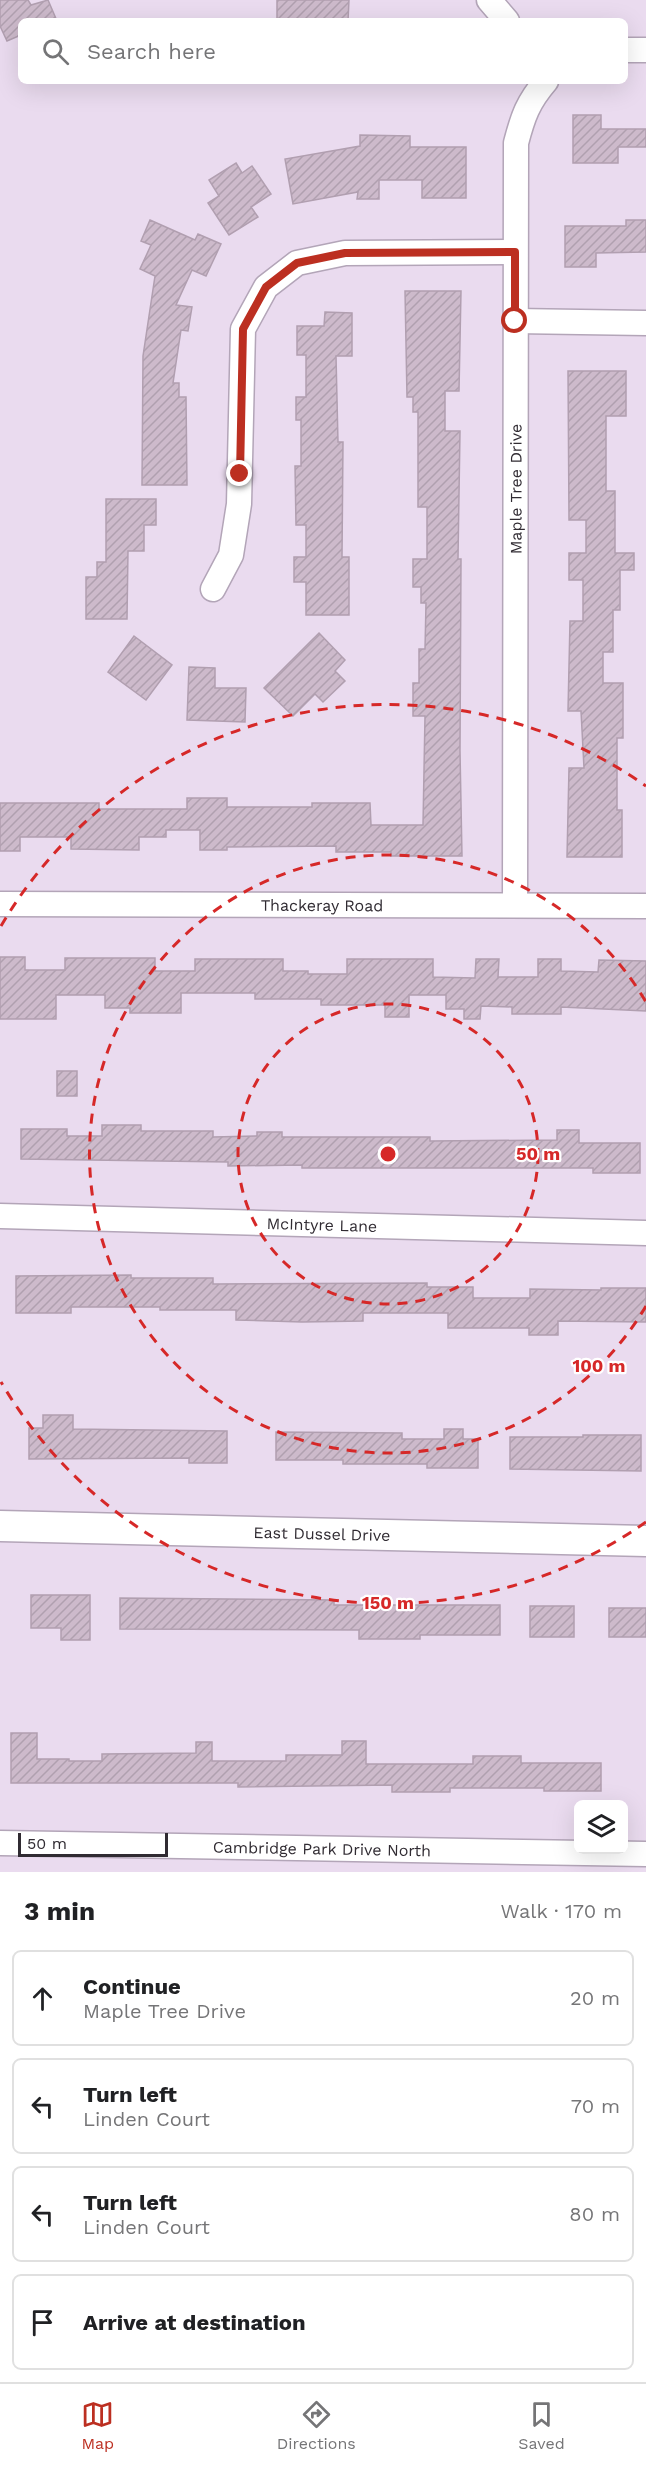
<!DOCTYPE html>
<meta charset="utf-8">
<style>
body{margin:0;font-family:"Work Sans",sans-serif;background:#f2f2f2;color:#202124}
.controls{position:absolute;right:18px;bottom:18px;display:grid;overflow:hidden;border-radius:9px;box-shadow:0 6px 24px #0002}
.controls button{width:54px;height:54px;display:grid;place-items:center;padding:0;border:0;border-bottom:2px solid #e0e0e0;background:#fff;color:#202124;font:30px sans-serif}
.scale{position:absolute;left:18px;bottom:15px;width:150px;box-sizing:border-box;padding-left:6px;border:3px solid #302b32;border-top:0;font-size:16px;line-height:21px;white-space:nowrap;color:#302b32;-webkit-text-stroke:4px #fff;paint-order:stroke}
.stop{position:absolute;width:18px;height:18px;margin:-14px;border:4px solid #bc2f21;border-radius:50%;background:#fff}
.stop.end{background:#bc2f21;border-color:#fff;box-shadow:0 2px 6px #0008}
.list{margin:0;padding:0;list-style:none}
h2{display:flex;justify-content:space-between;align-items:center;height:78px;margin:0;padding:0 24px;font-size:26px}
h2 small{font-size:20px;font-weight:400;color:#757577}
.list li{display:grid;grid-template-columns:39px 1fr auto;gap:18px;align-items:center;box-sizing:border-box;height:96px;margin:0 12px 12px;padding:0 12px;border:2px solid #e0e0e0;border-radius:9px}
.list b{display:block;font-size:22px;white-space:nowrap}
.list p{margin:0;font-size:20px;white-space:nowrap;color:#757577}
.list em{font-size:20px;font-style:normal;color:#757577}
.icon{flex:none;width:33px;height:33px;fill:none;stroke:currentColor;stroke-width:2;stroke-linecap:round;stroke-linejoin:round}
.map{position:relative;flex:none;width:646px;height:1872px;overflow:hidden}
.search{position:absolute;background:#fff;box-shadow:0 6px 24px #0002;left:18px;right:18px;top:18px;height:66px;display:flex;align-items:center;gap:15px;box-sizing:border-box;padding:0 21px;border-radius:9px;color:#757577;font-size:22px}
.sheet{height:510px;background:#fff}
nav{display:flex;justify-content:space-around;align-items:center;box-sizing:border-box;height:84px;border-top:2px solid #e0e0e0;background:#fff;font-size:16px;color:#757577}
nav a{display:grid;justify-items:center;gap:3px}
nav .on{color:#bc2f21}
.map>svg:first-child{display:block}
.building{fill:url(#building-hatch);stroke:#b19fb0;stroke-width:1.5}
.lines{fill:none;stroke-linecap:round;stroke-linejoin:round}
.minor-casing{stroke:#b3a5b8;stroke-width:27}
.tertiary-casing{stroke:#b3a5b8;stroke-width:33}
.minor{stroke:#fff;stroke-width:24}
.tertiary{stroke:#fff;stroke-width:30}
.route{stroke:#bc2f21;stroke-width:8}
.ring{fill:none;stroke:#d62828;stroke-width:3;stroke-dasharray:10 8}
.labels{text-anchor:middle;stroke-width:4.5;stroke-linejoin:round;paint-order:stroke}
.street-label{font-size:16px;fill:#302b32;stroke:#fff}
.centre{fill:#d62828;stroke:#fff;stroke-width:3}
.ring-label{font-size:18px;text-anchor:middle;font-weight:bold;fill:#d62828;stroke:#fff;stroke-width:4.5;stroke-linejoin:round;paint-order:stroke}
</style>
<div class="map">
<svg width="646" height="1872" viewBox="0 0 646 1872">
<defs>
<pattern id="building-hatch" width="6" height="6" patternUnits="userSpaceOnUse" patternTransform="scale(1.5)"><rect width="6" height="6" fill="#cdbacb"/><path d="M-1 1l2-2M0 6l6-6M5 7l2-2" fill="none" stroke="#b0a0af"/></pattern>
</defs>
<rect width="100%" height="100%" fill="#eadbef"/>
<g class="building">
<path d="M0,0H28L31,5L48,0L57,21H21V35L7,41L0,26Z"/>
<path d="M277,0H349L348,21H277Z"/>
<path d="M573,115H601V129H646V147H618V163H573Z"/>
<path d="M360,135L410,136V147H466V198H422V180H379V199H357L358,192L293,204L285,159L360,146Z"/>
<path d="M236,163L242,173L252,166L271,194L251,207L258,217L229,235L208,203L219,196L209,180Z"/>
<path d="M150,220L195,240L198,234L221,244L206,276L192,270L176,305L192,307L188,331L181,330L173,383H179V397H186L187,485H142L143,356L155,276L140,269L151,245L141,241Z"/>
<path d="M626,220H646V252L596,253V267H565V226H626Z"/>
<path d="M405,291H461L459,391H445V431H460L458,559H461L460,751L462,856H391V852H336V846L227,847V850H200V830H166V837H139V850L71,849V837H20V851H0V803H99V809H187V798H227V807H312V803H370L371,825H423L425,716H413V683H419V649H425L426,603H421V587H413V559H427V507H418V412H413V397H407Z"/>
<path d="M325,312L352,313V356H336L338,442H343L342,557H349V615H306V582H294V557H306V525H296L295,466H301V420H296V397H306V355H297V326H324Z"/>
<path d="M568,371H626V416H606V491H615V553H634V570H620V610H613V652H603V683H623V738H617V810H622V857H567L569,768H584L581,711H568L570,621H583V580H569V553H586V520H569Z"/>
<path d="M106,499H156V525H144V551H128L127,619H86V577H97V562H106Z"/>
<path d="M319,633L345,660L335,671L345,681L323,702L315,694L293,716L264,688Z"/>
<path d="M134,636L172,665L146,700L108,672Z"/>
<path d="M189,667L215,668V688H246L245,722L187,720Z"/>
<path d="M0,957H25V970H65V958H155V971H195V959H283V971H308V974H347V959H433V977L475,978L476,959H499L498,977H538V959H561V971L598,972L599,960L646,961V1011L561,1007V1014H512V1007L481,1006L480,1019H464V1009H446V995H409V1017H385V1005H321V999H255V993H181V1013H130V1008H105V995H56V1019H0Z"/>
<rect x="57" y="1071" width="20" height="25"/>
<path d="M102,1125H141V1131H213V1137L257,1136V1132H282V1137H430V1141L557,1140V1130H579V1143H640V1173H593V1168H302V1165L228,1166V1162L21,1159V1129H67V1136H102Z"/>
<path d="M131,1275V1278H213V1284L427,1283V1287H473V1298H530V1289L601,1290V1288H646V1322L558,1321V1335H529V1328H448V1313H363V1321L302,1322L236,1320V1310H160V1307H71V1313H16V1276Z"/>
<path d="M43,1415H73V1429L227,1431V1463H189V1458L29,1459V1428H43Z"/>
<path d="M444,1429H463V1439H478V1468H427V1464H343V1460H276V1432L402,1433V1439H444Z"/>
<path d="M583,1435H641V1471L510,1469V1437H583Z"/>
<path d="M31,1595H90V1640H61V1628H31Z"/>
<path d="M120,1598L334,1600V1605H500V1635H420V1639H359V1630L120,1629Z"/>
<rect x="530" y="1606" width="44" height="31"/>
<rect x="609" y="1608" width="37" height="29"/>
<path d="M11,1733H37V1759H69V1761H102V1754L196,1753V1742H212V1761H286V1755H342V1741H366V1764H473V1756H521V1763H601V1791H544V1788H450V1792H392V1785L238,1787V1783H11Z"/>
</g>
<g class="lines">
<defs>
<g id="minor">
<path d="M489,0L507,21"/>
<path d="M625,50H646"/>
<path d="M515,321L646,323"/>
<path d="M213,589L231,555L239,504L243,329L266,287L297,263L345,253L515,252"/>
<path id="s1" d="M0,904L646,906"/>
<path id="s2" d="M515,905L516,143C523,116 528,102 546,81"/>
<path id="s3" d="M0,1216L646,1233"/>
<path id="s4" d="M0,1843L646,1854"/>
</g>
<g id="tertiary">
<path id="s5" d="M0,1526L646,1541"/>
</g>
</defs>
<use href="#minor" class="minor-casing"/>
<use href="#tertiary" class="tertiary-casing"/>
<use href="#minor" class="minor"/>
<use href="#tertiary" class="tertiary"/>
</g>
<g class="lines">
<path class="route" d="M240,474L243,329L266,287L297,263L345,253L515,252V321"/>
</g>
<g class="ring">
<circle cx="388" cy="1154" r="150"/>
<path d="M646 1306A299 299 0 1 1 646 1002"/>
<path d="M646 1522A449 449 0 0 1 1 1382M1 926A449 449 0 0 1 646 786"/>
</g>
<g class="labels">
<g class="street-label">
<text dy="6" stroke="none"><textPath href="#s2" startOffset="416">Maple Tree Drive</textPath></text>
<text dy="6" stroke="none"><textPath href="#s1" startOffset="322">Thackeray Road</textPath></text>
<text dy="6" stroke="none"><textPath href="#s3" startOffset="322">McIntyre Lane</textPath></text>
<text dy="6" stroke="none"><textPath href="#s5" startOffset="322">East Dussel Drive</textPath></text>
<text dy="6" stroke="none"><textPath href="#s4" startOffset="322">Cambridge Park Drive North</textPath></text>
</g>
</g>
<circle cx="388" cy="1154" r="9" class="centre"/>
<g class="ring-label">
<text x="538" y="1160">50 m</text>
<text x="599" y="1372">100 m</text>
<text x="388" y="1609">150 m</text>
</g>
</svg>
<div class="controls">
<button><svg class="icon" aria-label="layers" viewBox="0 0 24 24"><path d="M12 4l9 5-9 5-9-5zM3 14l9 5 9-5"/></svg></button>
</div>
<div class="scale">50 m</div>
<div class="stop" style="left:515px;top:321px"></div>
<div class="stop end" style="left:240px;top:474px"></div>
<div class="search"><svg class="icon" aria-label="search" viewBox="0 0 24 24"><circle cx="10" cy="10" r="6"/><path d="M15 15l6 6"/></svg>Search here</div>
</div>
<section class="sheet">
<h2>3 min<small>Walk · 170 m</small></h2>
<ul class="list">
<li><svg class="icon" aria-label="ahead" viewBox="0 0 24 24"><path d="M12 20V5M6 11l6-6 6 6"/></svg><div><b>Continue</b><p>Maple Tree Drive</p></div><em>20 m</em></li>
<li><svg class="icon" aria-label="left" viewBox="0 0 24 24"><path d="M17 20v-9H6M10 6l-5 5 5 5"/></svg><div><b>Turn left</b><p>Linden Court</p></div><em>70 m</em></li>
<li><svg class="icon" aria-label="left" viewBox="0 0 24 24"><path d="M17 20v-9H6M10 6l-5 5 5 5"/></svg><div><b>Turn left</b><p>Linden Court</p></div><em>80 m</em></li>
<li><svg class="icon" aria-label="arrive" viewBox="0 0 24 24"><path d="M6 21V4h12l-3 4 3 4H6"/></svg><div><b>Arrive at destination</b></div></li>
</ul>
</section>
<nav>
<a class="on"><svg class="icon" aria-label="map" viewBox="0 0 24 24"><path d="M3 6l6-2 6 2 6-2v14l-6 2-6-2-6 2zM9 4v14M15 6v14"/></svg>Map</a>
<a><svg class="icon" aria-label="directions" viewBox="0 0 24 24"><path d="M12 3l9 9-9 9-9-9zM9 14v-3h6M13 9l2 2-2 2"/></svg>Directions</a>
<a><svg class="icon" aria-label="saved" viewBox="0 0 24 24"><path d="M7 4h10v16l-5-4-5 4z"/></svg>Saved</a>
</nav>
